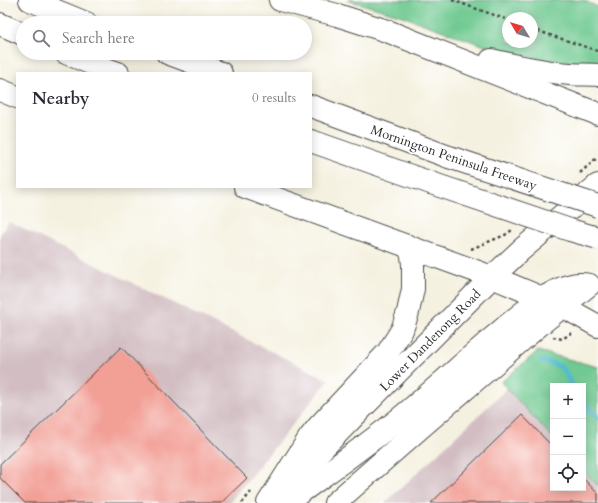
<!DOCTYPE html>
<meta charset="utf-8">
<style>
body{margin:0;font-family:Cardo,serif;background:#f2f2f3;color:#2b2b33}
.controls{position:absolute;right:12px;bottom:12px;display:grid;overflow:hidden;border-radius:0px;box-shadow:0 2px 10px #0003}
.controls button{width:36px;height:36px;display:grid;place-items:center;padding:0;border:0;border-bottom:1px solid #e1e1e2;background:#fff;color:#2b2b33;font:20px sans-serif}
.compass{position:absolute;left:502px;top:12px;width:36px;height:36px;border-radius:50%;background:#fff;box-shadow:0 2px 10px #0003;rotate:308deg}
.list{margin:0;padding:0;list-style:none}
h2{display:flex;justify-content:space-between;align-items:center;height:52px;margin:0;padding:0 16px;font-size:17px}
h2 small{font-size:13px;font-weight:400;color:#7c7c81}
.icon{flex:none;width:22px;height:22px;fill:none;stroke:currentColor;stroke-width:2;stroke-linecap:round;stroke-linejoin:round}
.map{position:relative;flex:none;width:598px;height:503px;overflow:hidden}
.search{position:absolute;background:#fff;box-shadow:0 2px 10px #0003;left:16px;top:16px;width:296px;height:44px;display:flex;align-items:center;gap:10px;box-sizing:border-box;padding:0 14px;border-radius:22px;color:#7c7c81;font-size:15px}
.panel{position:absolute;background:#fff;box-shadow:0 2px 10px #0003;left:16px;top:72px;width:296px;height:116px;border-radius:0px}
.map>svg:first-child{display:block}
.industrial{fill:#d2bec2}
.green{fill:#70c991;stroke:#4e7a5e;fill-rule:evenodd}
.lines{fill:none;stroke-linecap:round;stroke-linejoin:round}
.stream{stroke:#54bbd1;stroke-width:5}
.building{fill:#f29f95}
.primary-casing{stroke:#494946;stroke-width:24}
.trunk-casing{stroke:#494946;stroke-width:24}
.motorway-casing{stroke:#494946;stroke-width:24}
.path{stroke:#494946;stroke-width:2.5;stroke-dasharray:3 3;stroke-linecap:butt}
.primary{stroke:#fff;stroke-width:22}
.trunk{stroke:#fff;stroke-width:22}
.motorway{stroke:#fff;stroke-width:22}
.motorway-bridge-casing{stroke:#494946;stroke-width:24;stroke-linecap:butt}
.motorway-bridge{stroke:#fff;stroke-width:22}
.labels{text-anchor:middle;stroke-width:3.5;stroke-linejoin:round;paint-order:stroke}
.street-label{font-size:13px;fill:#2b2b2b;stroke:#fff}
</style>
<div class="map">
<svg width="598" height="503" viewBox="0 0 598 503">
<rect width="100%" height="100%" fill="#fff"/>
<filter id="ink" filterUnits="userSpaceOnUse"><feTurbulence type="fractalNoise" baseFrequency=".025" numOctaves="2"/><feDisplacementMap in="SourceGraphic" scale="8" xChannelSelector="R" yChannelSelector="G"/><feConvolveMatrix kernelMatrix="1 2 1 2 8 2 1 2 1" color-interpolation-filters="sRGB"/></filter>
<filter id="wash" filterUnits="userSpaceOnUse"><feTurbulence type="fractalNoise" baseFrequency=".012" numOctaves="4" result="noise"/><feDisplacementMap in="SourceGraphic" scale="16" xChannelSelector="R" yChannelSelector="G"/><feGaussianBlur stdDeviation="0.9" result="paint"/><feColorMatrix in="noise" values="0 0 0 0 0 0 0 0 0 0 0 0 0 0 0 0 0 1.4 0 .05"/><feComposite in="paint" operator="in"/></filter>
<g filter="url(#wash)">
<rect width="100%" height="100%" fill="#f5f1e0"/>
<g class="industrial">
<path d="M9,222L329,380L229,503H0V235Z"/>
<path d="M515,381L553,422V488H583V454L598,470V503H385Z"/>
</g>
<g class="green">
<path d="M347,0H583L598,7V61L571,62L540,59L482,45L399,15ZM508,18H532V42H508Z"/>
<path d="M538,351L598,367V486L583,470V386H553V438L501,382Z"/>
</g>
<g class="lines">
<g class="stream">
<path d="M541,361C563,365 563,366 572,386"/>
<path d="M583,402L598,418"/>
</g>
</g>
<g id="blocks">
<g class="building">
<path d="M121,347L247,478L221,503H25L0,478V464Z"/>
<path d="M522,415L553,447V488H583V478L598,494V503H431Z"/>
</g>
</g>
</g>
<g filter="url(#ink)">
<use href="#blocks" fill-opacity="0" stroke="#494946" stroke-width="1"/>
<g class="lines">
<defs>
<path id="primary" d="M562,306L598,326"/>
<g id="trunk">
<path d="M492,277L554,303"/>
<path id="s1" d="M281,491L364,406L492,277L521,250L598,185"/>
<path d="M286,503C324,475 363,448 400,418C433,391 464,362 496,335C509,324 521,313 534,304C549,294 570,280 589,285"/>
<path d="M335,503L419,429L536,328L589,285"/>
</g>
<g id="motorway">
<path d="M30,0L86,23"/>
<path d="M280,0L337,15L387,31L598,114"/>
<path d="M0,24L23,34"/>
<path d="M66,53L90,63L118,73"/>
<path d="M167,53L221,73"/>
<path d="M491,60C517,66 543,72 570,74C579,75 589,74 598,75"/>
<path d="M0,90L17,97"/>
<path d="M311,106L449,157"/>
<path d="M311,141L431,183"/>
<path d="M245,187L492,277"/>
<path d="M268,503L310,437L318,427L388,352L402,330L408,312L413,289V265L412,255L408,246"/>
</g>
</defs>
<use href="#primary" class="primary-casing"/>
<use href="#trunk" class="trunk-casing"/>
<use href="#motorway" class="motorway-casing"/>
<g class="path">
<path d="M452,0L508,20"/>
<path d="M532,29L598,51"/>
<path d="M580,173L598,157"/>
<path d="M471,249L505,235L512,230"/>
<path d="M553,337L562,339L572,333"/>
<path d="M242,503L251,492"/>
</g>
<use href="#primary" class="primary"/>
<use href="#trunk" class="trunk"/>
<use href="#motorway" class="motorway"/>
<defs>
<g id="motorway-bridge">
<path d="M449,157L598,206"/>
<path d="M431,183L570,230L598,238"/>
</g>
</defs>
<use href="#motorway-bridge" class="motorway-bridge-casing"/>
<use href="#motorway-bridge" class="motorway-bridge"/>
</g>
</g>
<g class="labels">
<g class="street-label">
<text transform="translate(454 157) rotate(19)" y="5">Mornington Peninsula Freeway</text>
<text dy="5" stroke="none"><textPath href="#s1" startOffset="212">Lower Dandenong Road</textPath></text>
</g>
</g>
</svg>
<div class="controls">
<button>+</button>
<button>−</button>
<button><svg class="icon" aria-label="locate" viewBox="0 0 24 24"><circle cx="12" cy="12" r="6"/><path d="M12 2v4M12 18v4M2 12h4M18 12h4"/></svg></button>
</div>
<svg class="compass" viewBox="-18 -18 36 36"><path d="M0-13l5 13h-10z" fill="#e53935"/><path d="M0 13l5-13h-10z" fill="#7c7c81"/></svg>
<div class="search"><svg class="icon" aria-label="search" viewBox="0 0 24 24"><circle cx="10" cy="10" r="6"/><path d="M15 15l6 6"/></svg>Search here</div>
<section class="panel">
<h2>Nearby<small>0 results</small></h2>
<ul class="list">
</ul>
</section>
</div>
